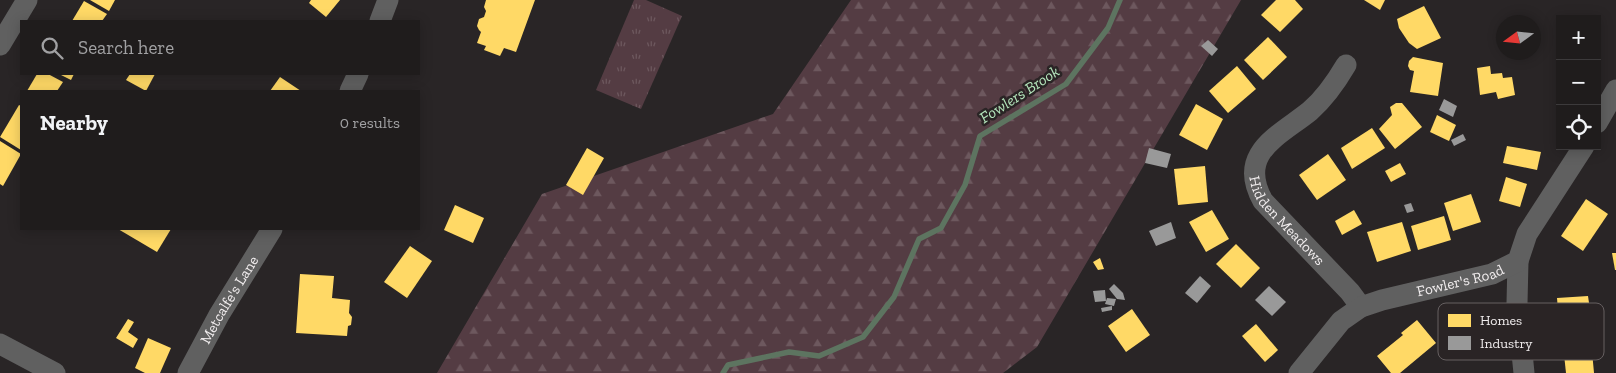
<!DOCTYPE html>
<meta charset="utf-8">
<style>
body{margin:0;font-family:"Zilla Slab",serif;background:#2c2929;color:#f1f3f6}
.controls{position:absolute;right:15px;top:15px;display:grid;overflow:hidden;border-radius:0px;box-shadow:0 2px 12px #0003}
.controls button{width:45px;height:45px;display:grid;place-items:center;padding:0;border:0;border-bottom:1px solid #3c3a3b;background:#1f1c1c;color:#f1f3f6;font:25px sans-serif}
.compass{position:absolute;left:1496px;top:15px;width:45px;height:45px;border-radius:50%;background:#1f1c1c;box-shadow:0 2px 12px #0003;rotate:255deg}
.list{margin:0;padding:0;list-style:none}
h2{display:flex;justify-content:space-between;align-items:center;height:65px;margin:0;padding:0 20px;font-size:21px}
h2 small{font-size:16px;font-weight:400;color:#a1a1a3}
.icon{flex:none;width:28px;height:28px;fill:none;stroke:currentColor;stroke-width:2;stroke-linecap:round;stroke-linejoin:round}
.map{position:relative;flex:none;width:1616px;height:373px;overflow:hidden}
.search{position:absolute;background:#1f1c1c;box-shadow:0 2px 12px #0003;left:20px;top:20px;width:400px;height:55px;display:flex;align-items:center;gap:12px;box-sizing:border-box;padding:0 18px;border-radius:0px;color:#a1a1a3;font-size:19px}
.panel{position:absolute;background:#1f1c1c;box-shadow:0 2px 12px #0003;left:20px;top:90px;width:400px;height:140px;border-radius:0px}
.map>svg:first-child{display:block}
.grass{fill:url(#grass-tufts)}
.forest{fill:url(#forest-firs)}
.homes{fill:#ffd966}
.industry{fill:#999}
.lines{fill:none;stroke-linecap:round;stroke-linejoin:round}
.stream{stroke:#5d7460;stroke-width:5.5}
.minor{stroke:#606060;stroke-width:21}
.labels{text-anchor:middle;stroke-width:5;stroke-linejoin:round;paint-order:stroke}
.street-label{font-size:15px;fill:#f1edee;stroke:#2a2425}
.water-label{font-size:16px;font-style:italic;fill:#b5e6bc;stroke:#2a2425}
.key{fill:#2a2425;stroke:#666061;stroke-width:1}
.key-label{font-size:14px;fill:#f1edee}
</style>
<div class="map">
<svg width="1616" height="373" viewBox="0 0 1616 373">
<defs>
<pattern id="grass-tufts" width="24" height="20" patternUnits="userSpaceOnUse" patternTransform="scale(1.25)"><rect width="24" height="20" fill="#543c43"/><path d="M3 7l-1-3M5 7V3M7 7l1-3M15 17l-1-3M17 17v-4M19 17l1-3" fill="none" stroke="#6d585e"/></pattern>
<pattern id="forest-firs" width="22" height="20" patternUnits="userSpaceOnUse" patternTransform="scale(1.25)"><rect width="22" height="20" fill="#543c43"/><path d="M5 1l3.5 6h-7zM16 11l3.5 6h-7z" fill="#6d585e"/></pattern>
</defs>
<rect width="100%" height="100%" fill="#292526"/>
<path class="grass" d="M634,0H646L682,16L641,109L596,90Z"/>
<path class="forest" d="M851,0H1241L1037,347L1003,373H437L542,194L773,114Z"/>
<g class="homes">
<path d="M90,0H115L109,11Z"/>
<path d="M311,0H340L326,17L309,3Z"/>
<path d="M486,0H535L516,52L504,48L500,56L484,50L486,46L477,43L481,32L479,30L477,26L479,19L484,17L486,11L484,7Z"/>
<path d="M1276,0H1295L1303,9L1280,32L1261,15Z"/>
<path d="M1364,0H1385L1380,10Z"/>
<path d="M84,1L107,14L102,21H72Z"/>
<path d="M1424,6L1441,38L1417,49L1409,43L1399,28L1397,19Z"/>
<path d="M1268,37L1287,57L1263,80L1244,60Z"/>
<path d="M1413,57L1443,63L1438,96L1410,92L1414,71L1410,70L1408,66L1409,61Z"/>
<path d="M1237,66L1256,89L1228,113L1209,91Z"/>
<path d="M1490,66L1491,74L1502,73L1503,78L1512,77L1515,95L1498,99L1496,92L1480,95L1477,68Z"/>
<path d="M37,74H48L63,82L57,91H27Z"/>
<path d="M59,74H74L71,80Z"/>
<path d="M130,74H155L146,91L126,80Z"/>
<path d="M280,77L301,91H270Z"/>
<path d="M1396,103H1402L1422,127L1395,149L1379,129L1392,115L1390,107Z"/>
<path d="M1196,104L1223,119L1207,150L1179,135Z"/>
<path d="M19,105L21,106V150L0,137Z"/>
<path d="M1437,115L1456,125L1449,141L1430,132Z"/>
<path d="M1372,128L1385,148L1352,169L1341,148Z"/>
<path d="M0,141L21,154L3,186L0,184Z"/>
<path d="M1507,146L1541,152L1537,170L1503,163Z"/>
<path d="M587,148L604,158L583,195L566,185Z"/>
<path d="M1328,154L1346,180L1317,200L1299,175Z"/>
<path d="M1400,163L1406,174L1391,182L1385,171Z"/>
<path d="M1205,166L1208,202L1178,205L1174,169Z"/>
<path d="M1506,177L1527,184L1520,207L1499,201Z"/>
<path d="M1471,194L1481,222L1453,231L1444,203Z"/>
<path d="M1586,199L1608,214L1583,251L1561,236Z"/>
<path d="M455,205L484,218L473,243L444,230Z"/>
<path d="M1212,210L1229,239L1206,252L1189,222Z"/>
<path d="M1354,210L1362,224L1342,235L1335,221Z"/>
<path d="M1444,216L1451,240L1418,250L1411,226Z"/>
<path d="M1402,222L1411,251L1377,262L1367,232Z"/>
<path d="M118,229H171L157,252Z"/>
<path d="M1236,244L1260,268L1241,288L1216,264Z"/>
<path d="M410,246L432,261L407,298L384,282Z"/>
<path d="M1612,253H1616V270H1615Z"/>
<path d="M1100,258L1104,269L1098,270L1093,262Z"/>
<path d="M300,274L334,276L332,298L350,300L349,313L352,317L351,325L348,326L347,336L296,333Z"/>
<path d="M1588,296L1593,330L1560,333L1557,298Z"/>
<path d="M1132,309L1150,335L1126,352L1108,326Z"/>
<path d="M128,319L134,322L128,332L138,339L133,348L116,338Z"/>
<path d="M1417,320L1436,343L1400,373H1391L1377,356L1403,335L1401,333Z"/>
<path d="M1256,324L1278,350L1265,362L1242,336Z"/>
<path d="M148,338L171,348L160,373H145L135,368Z"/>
<path d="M1591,341L1594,373H1566L1563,345Z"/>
</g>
<g class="industry">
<path d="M1208,40L1218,49L1212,56L1201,46Z"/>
<path d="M1444,99L1457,106L1453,117L1439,110Z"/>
<path d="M1463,134L1466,140L1454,146L1451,140Z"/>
<path d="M1149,148L1171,154L1167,168L1145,163Z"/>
<path d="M1411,203L1414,211L1407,213L1404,205Z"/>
<path d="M1171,222L1176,238L1156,246L1149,231Z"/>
<path d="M1200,276L1211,286L1197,303L1185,293Z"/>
<path d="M1114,284L1123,293L1125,300L1117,299L1109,289Z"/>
<path d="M1269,286L1286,302L1272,316L1255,300Z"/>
<path d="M1105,290L1106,301L1107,298L1116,299L1114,306L1105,304L1106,301L1095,302L1093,291Z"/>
<path d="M1112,306V310L1102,312L1101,308Z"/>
</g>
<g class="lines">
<path class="stream" d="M723,373L728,365L789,352L819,356L863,337L894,297L919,239L941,228L965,185L980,136L1066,84L1108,28L1120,0"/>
<g class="minor">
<path d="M380,21L388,0"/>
<path d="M0,45L27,0"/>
<path id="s1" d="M1346,65C1336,82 1325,98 1310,111C1279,136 1236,153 1263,201L1350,292L1361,307"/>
<path d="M350,91L358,74"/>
<path d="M1597,123L1616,90"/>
<path d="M1518,261L1517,303L1524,373"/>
<path d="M0,344L55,373"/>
<path id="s2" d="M188,373L219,315L272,229"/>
<path id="s3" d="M1299,373L1341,321L1361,307L1382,300L1492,274L1518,261L1527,234L1584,146"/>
</g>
</g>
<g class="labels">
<g class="street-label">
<text dy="5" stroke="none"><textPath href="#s1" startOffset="204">Hidden Meadows</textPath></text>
<text dy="5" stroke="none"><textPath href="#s3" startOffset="194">Fowler's Road</textPath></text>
<text dy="5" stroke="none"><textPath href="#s2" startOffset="84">Metcalfe's Lane</textPath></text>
</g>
<g class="water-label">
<text transform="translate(1019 94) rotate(-33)" y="6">Fowlers Brook</text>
</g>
</g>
<rect x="1438" y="303" width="166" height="57" rx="8" class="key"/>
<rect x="1448" y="314" width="23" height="13" fill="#ffd966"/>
<rect x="1448" y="336" width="23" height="14" fill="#999"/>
<g class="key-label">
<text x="1480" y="325">Homes</text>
<text x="1480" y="348">Industry</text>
</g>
</svg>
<div class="controls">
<button>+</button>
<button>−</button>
<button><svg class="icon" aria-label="locate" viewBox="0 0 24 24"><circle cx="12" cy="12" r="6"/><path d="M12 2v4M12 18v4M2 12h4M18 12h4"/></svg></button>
</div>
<svg class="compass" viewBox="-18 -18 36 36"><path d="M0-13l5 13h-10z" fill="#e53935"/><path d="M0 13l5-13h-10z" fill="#a1a1a3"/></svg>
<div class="search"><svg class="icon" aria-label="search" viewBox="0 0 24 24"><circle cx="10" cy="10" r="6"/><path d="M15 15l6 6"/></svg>Search here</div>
<section class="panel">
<h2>Nearby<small>0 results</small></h2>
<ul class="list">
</ul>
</section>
</div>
